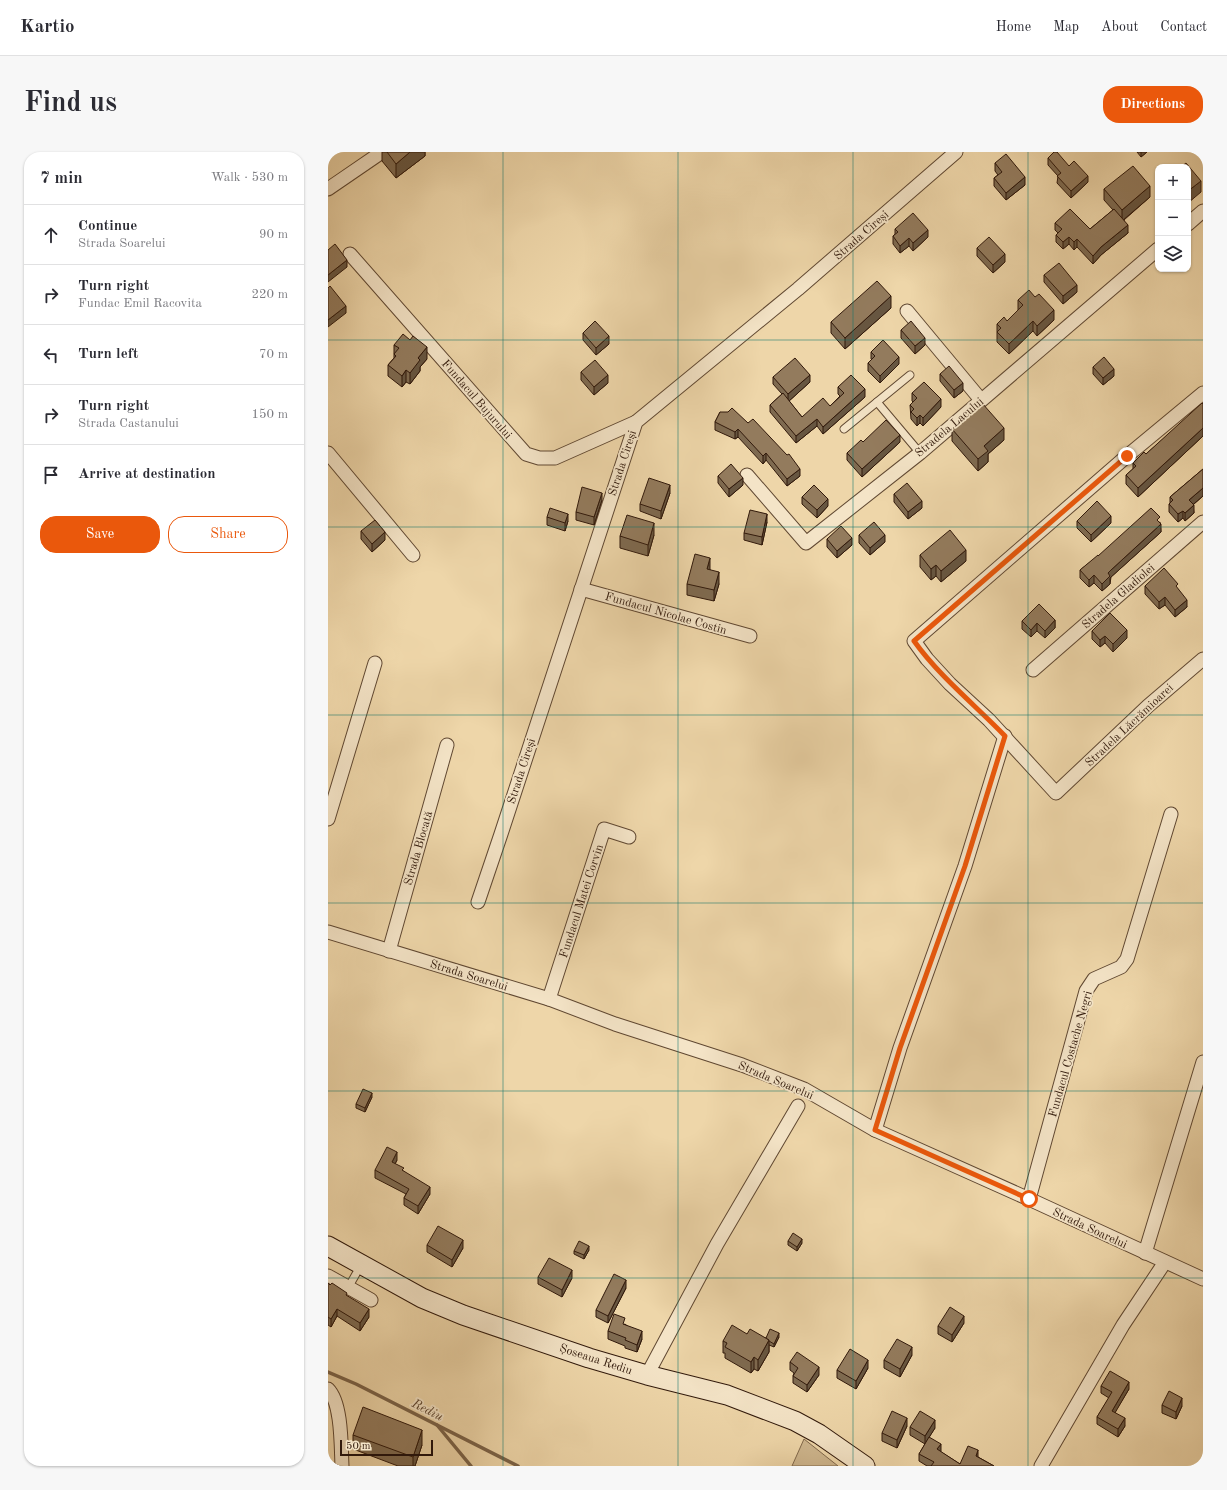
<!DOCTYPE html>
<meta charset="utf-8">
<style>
body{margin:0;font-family:"Old Standard TT",serif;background:#f7f7f7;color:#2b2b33}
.controls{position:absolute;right:12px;top:12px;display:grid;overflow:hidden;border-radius:8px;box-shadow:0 1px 3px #0004}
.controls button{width:36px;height:36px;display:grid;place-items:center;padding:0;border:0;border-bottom:1px solid #e1e1e2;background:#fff;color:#2b2b33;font:20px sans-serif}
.scale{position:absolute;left:12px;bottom:10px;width:93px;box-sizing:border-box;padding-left:4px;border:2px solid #31190b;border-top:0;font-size:11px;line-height:14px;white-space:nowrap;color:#31190b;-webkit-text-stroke:3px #f4e4c7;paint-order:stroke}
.stop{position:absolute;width:12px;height:12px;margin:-9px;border:3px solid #ea580c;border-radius:50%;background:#fff}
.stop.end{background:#ea580c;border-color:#fff;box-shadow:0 1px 4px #0008}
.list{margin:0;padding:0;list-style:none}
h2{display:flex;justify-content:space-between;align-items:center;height:52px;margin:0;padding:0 16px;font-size:17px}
h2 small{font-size:13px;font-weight:400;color:#7c7c81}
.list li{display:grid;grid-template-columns:26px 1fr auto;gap:12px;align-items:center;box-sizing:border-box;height:60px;padding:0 16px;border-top:1px solid #e1e1e2}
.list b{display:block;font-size:15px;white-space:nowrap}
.list p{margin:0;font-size:13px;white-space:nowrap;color:#7c7c81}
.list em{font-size:13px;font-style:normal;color:#7c7c81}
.actions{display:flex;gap:8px;padding:12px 16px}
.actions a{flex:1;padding:9px 0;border:1px solid #ea580c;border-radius:16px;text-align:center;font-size:14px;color:#ea580c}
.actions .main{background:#ea580c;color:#fff}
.icon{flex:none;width:22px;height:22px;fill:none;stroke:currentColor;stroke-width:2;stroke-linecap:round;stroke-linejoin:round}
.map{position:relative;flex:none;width:875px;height:1314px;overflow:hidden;border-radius:16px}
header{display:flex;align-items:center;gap:24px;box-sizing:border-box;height:56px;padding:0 20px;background:#fff;border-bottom:1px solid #e1e1e2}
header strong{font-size:19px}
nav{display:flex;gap:22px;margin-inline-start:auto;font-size:14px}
.intro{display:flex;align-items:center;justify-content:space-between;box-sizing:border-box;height:96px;padding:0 24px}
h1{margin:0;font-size:28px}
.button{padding:10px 18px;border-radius:16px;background:#ea580c;color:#fff;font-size:14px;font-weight:700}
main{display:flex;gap:24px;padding:0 24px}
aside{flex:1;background:#fff;border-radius:16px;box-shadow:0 1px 3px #0004}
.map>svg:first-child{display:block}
.green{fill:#ceb68e;stroke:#80684c}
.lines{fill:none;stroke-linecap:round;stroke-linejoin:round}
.stream{stroke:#7c6449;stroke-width:3.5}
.service-casing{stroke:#604832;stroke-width:9}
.minor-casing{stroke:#604832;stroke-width:15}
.secondary-casing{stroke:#31190b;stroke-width:21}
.service{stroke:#f4e4c7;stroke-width:7}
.minor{stroke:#f4e4c7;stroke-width:13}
.secondary{stroke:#f4e4c7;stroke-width:19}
.wall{fill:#7e6a50;stroke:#31190b}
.shaded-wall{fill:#675641;stroke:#31190b}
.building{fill:#937b5d;stroke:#31190b}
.route{stroke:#ea580c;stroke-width:5}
.grid{fill:none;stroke:#0f766e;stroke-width:1;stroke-opacity:0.55}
.labels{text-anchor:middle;stroke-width:3.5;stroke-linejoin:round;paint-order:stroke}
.street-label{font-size:12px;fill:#31190b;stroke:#f4e4c7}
.water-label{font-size:13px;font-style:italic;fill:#5d452f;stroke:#f4e4c7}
</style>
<header>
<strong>Kartio</strong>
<nav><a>Home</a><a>Map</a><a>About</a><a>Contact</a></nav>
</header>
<div class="intro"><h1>Find us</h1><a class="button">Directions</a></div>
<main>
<aside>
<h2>7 min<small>Walk · 530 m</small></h2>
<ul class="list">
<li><svg class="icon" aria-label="ahead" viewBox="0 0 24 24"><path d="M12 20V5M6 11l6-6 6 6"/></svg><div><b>Continue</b><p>Strada Soarelui</p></div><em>90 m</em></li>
<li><svg class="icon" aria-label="right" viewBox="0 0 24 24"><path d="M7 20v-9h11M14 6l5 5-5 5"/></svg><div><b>Turn right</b><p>Fundac Emil Racovita</p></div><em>220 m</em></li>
<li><svg class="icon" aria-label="left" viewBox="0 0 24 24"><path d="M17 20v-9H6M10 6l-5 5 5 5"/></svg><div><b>Turn left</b></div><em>70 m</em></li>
<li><svg class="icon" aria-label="right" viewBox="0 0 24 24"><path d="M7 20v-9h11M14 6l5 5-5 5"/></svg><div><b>Turn right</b><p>Strada Castanului</p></div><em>150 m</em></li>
<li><svg class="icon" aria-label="arrive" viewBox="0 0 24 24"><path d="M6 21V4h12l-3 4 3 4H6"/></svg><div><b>Arrive at destination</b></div></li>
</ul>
<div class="actions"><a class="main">Save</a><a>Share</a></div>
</aside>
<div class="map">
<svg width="875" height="1314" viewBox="0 0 875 1314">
<rect width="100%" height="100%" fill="#eed6a9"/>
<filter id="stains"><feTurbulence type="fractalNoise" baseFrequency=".005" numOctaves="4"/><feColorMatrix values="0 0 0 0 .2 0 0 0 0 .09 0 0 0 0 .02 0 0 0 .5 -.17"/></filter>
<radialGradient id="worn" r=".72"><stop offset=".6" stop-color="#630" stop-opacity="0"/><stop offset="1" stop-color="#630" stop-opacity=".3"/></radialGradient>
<path class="green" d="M476,1287L510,1314H464Z"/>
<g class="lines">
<g class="stream">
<path d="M0,1220L28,1232L190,1314"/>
<path d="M109,1273L143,1314"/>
</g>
<defs>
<g id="service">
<path d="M549,250L592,301"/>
<path d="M516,277L582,223"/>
<path d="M20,1136L33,1113"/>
</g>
<g id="minor">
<path d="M0,37L54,0"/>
<path d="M860,72L875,59"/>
<path d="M22,102L198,302L211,306H227L308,270"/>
<path d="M579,159L653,248"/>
<path d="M875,241L799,304L586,489L599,507L622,532L661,568L728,641L820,554L875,507"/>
<path d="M0,301L85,403"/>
<path d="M419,323L478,391L592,301L830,97"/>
<path d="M253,437L422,484"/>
<path d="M705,518L875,370"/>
<path d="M0,667L47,511"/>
<path d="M150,750L173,682L308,270L470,137L628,0"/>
<path d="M0,780L221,847L287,872L414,913L476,937L547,978L701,1047L875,1127"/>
<path d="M61,799L119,593"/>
<path d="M221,847L276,677L301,685"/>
<path d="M547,978L572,896L637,714L677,584"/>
<path d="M701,1047L758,839L766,827L793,815L799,807L843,662"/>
<path d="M817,1101L875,910"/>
<path d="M0,1124L43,1148"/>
<path d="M319,1223L389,1092L470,954"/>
<path d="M0,1237C14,1251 13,1294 14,1314"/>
<path d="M713,1314L795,1173L837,1110"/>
</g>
<path id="secondary" d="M0,1094L94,1146L135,1163L261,1206L319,1223L399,1243L467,1269L491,1282L537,1314"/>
</defs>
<use href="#service" class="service-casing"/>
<use href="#minor" class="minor-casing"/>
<use href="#secondary" class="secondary-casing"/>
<use href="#service" class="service"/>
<use href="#minor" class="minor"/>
<use href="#secondary" class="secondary"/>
</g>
<g class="wall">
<path d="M54,0H97V4L68,26L54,9Z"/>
<path d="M809,0H819L813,5Z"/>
<path d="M720,6L741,14L760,30L743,46L729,31L730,24L720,13Z"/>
<path d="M667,11L697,33L678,48L666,34V26L670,23L667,19Z"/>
<path d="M776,37L822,45L796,68L800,81L773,103L765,112L749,95L746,98L741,92L735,97L728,90V83L730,81L727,78V71L762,77L785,58L776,48Z"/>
<path d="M567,77L600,85L585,99L581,94L572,101L565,92V84L567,82Z"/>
<path d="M649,96L677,110L665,121L649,104Z"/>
<path d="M716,123L749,140L735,152L716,130Z"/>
<path d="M690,148L726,168L709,184L705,179L681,202L669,190V172L679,169L690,158Z"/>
<path d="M563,156L517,197L503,181V170Z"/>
<path d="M573,178L597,193L587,202L573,186Z"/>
<path d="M255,181L281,192L268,203L255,188Z"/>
<path d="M66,193L99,207L92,215V219L82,232L78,230L74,235L60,224V213L66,206Z"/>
<path d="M543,200L571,212L552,231L540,219V211L544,208L543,207Z"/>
<path d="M765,215L786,224L775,233L765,222Z"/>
<path d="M253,220L280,231L266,243L253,228Z"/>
<path d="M612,222L635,239L626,246L612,229Z"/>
<path d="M445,225L482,230L461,249L474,265L502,254L512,244L510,242V235L537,245L495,282L489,274L468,291L442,260V253L454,242L445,232Z"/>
<path d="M584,241L613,255L595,274L592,271L589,274L583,267L582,253L585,250L584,249Z"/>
<path d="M875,252V284L810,345L798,332V323L805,317V311L818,302Z"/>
<path d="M392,260L472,324L459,334L438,308L435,312L410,285L407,287L387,278V270Z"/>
<path d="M624,277L676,288L660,302V310L650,319L624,289Z"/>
<path d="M535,290H572L534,325L519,308V301Z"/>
<path d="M875,317V344L865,353L866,361L857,369L855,366L850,370L841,360V352L842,351V345Z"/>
<path d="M390,324L415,333L401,345L390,331Z"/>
<path d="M342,341L333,367L312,359V352Z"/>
<path d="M566,342L594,356L580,367L566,350Z"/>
<path d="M474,345L500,354L489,366L474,352Z"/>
<path d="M274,348L266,373L248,368V360Z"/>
<path d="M219,365L240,369L237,379L219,373Z"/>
<path d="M749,369L783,371L763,390L749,376Z"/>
<path d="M439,370L434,393L416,388V381Z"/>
<path d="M832,370L833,380L783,425L782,432L774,439L766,431L761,435L752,426V418L770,404Z"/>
<path d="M33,379L57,388L44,400L33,387Z"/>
<path d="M326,383L320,404L292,396V384Z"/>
<path d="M531,383L557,390L542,403L531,391Z"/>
<path d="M499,387L524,393L509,406L499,395Z"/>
<path d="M592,403L638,409L613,430L608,424L603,428L592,415Z"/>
<path d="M382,417V418L391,432L386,449L359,443V432Z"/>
<path d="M817,434L850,437L859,455L847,465L837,453L831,457L817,442Z"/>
<path d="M727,468V476L717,486L709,479L703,485L694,477V469Z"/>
<path d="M764,479L799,486L785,500L777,491L772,495L764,487Z"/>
<path d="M44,945L37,960L28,956V952Z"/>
<path d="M69,1008L67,1012L102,1042L90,1062L76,1053V1046L78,1042L47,1026V1018Z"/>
<path d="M460,1089L474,1091L469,1099L460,1093Z"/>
<path d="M99,1093L135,1096L124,1115L99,1100Z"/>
<path d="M261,1098L256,1107L246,1102V1099Z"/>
<path d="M210,1125L244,1126L234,1145L210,1132Z"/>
<path d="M0,1131L19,1144L41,1165L32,1179L9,1164L3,1175L0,1173Z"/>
<path d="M298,1136L280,1171L268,1165V1158Z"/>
<path d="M636,1171L624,1190L610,1182V1174Z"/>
<path d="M297,1172L314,1187L309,1200L297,1196V1194L280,1187V1179Z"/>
<path d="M419,1182L438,1186L451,1185L446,1195L441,1193V1200L430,1219L426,1217L423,1221L397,1206V1201H395V1189Z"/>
<path d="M584,1203L572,1225L556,1216V1208Z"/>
<path d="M462,1210L491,1223L479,1240L465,1231V1224L466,1221L462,1218Z"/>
<path d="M540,1216L528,1237L509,1226V1218Z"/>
<path d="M773,1234L801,1237L787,1260L797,1274L790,1285L769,1272V1265L781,1246L773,1241Z"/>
<path d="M834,1253L854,1254L848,1267L834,1261Z"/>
<path d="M579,1274L569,1296L554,1289V1281Z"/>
<path d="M582,1275L607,1276L601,1285L613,1300L632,1312L650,1305L666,1314H599L591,1309V1302L597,1292L582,1283Z"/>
<path d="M25,1283L94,1293L87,1314H70L25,1297Z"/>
</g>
<g class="shaded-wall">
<path d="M82,0H97V4L68,26V12Z"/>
<path d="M813,0H819L813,5Z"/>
<path d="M760,24V30L743,46V39Z"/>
<path d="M697,25V33L678,48V41Z"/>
<path d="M873,29V40L860,51V39Z"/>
<path d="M822,34V45L794,69V58Z"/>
<path d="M800,73V81L773,103L765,112V104L773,95Z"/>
<path d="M600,78V85L585,99V91Z"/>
<path d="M741,85V92L735,97V90Z"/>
<path d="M581,86V94L572,101V94Z"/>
<path d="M749,87V95L746,98V90Z"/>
<path d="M677,102V110L665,121V113Z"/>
<path d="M19,108V115L0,130V123Z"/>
<path d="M749,133V140L735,152V144Z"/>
<path d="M563,144V156L517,197V186Z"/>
<path d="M18,154V161L0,175V168Z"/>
<path d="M726,158V168L709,184V174Z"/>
<path d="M705,169V179L681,202V192Z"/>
<path d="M281,184V192L268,203V196Z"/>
<path d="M597,186V193L587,202V194Z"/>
<path d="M99,195V207L92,215V219L82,232V221L90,206Z"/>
<path d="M571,205V212L552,231V224Z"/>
<path d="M786,217V224L775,233V226Z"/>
<path d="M78,218V230L74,235V224Z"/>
<path d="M280,223V231L266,243V235Z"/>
<path d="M482,223V230L460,250V242Z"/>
<path d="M635,231V239L626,246V238Z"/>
<path d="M537,237V245L495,282V275Z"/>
<path d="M613,247V255L595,274V266Z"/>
<path d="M592,263V271L589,274V266Z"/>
<path d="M489,267V274L468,291V284Z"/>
<path d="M676,276V288L660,302V310L650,319V307L656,294Z"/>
<path d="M875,276V284L810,345V336Z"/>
<path d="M410,277V285L407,287V280Z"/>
<path d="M572,283V290L534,325V317Z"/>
<path d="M438,301V308L435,312V304Z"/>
<path d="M472,317V324L459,334V327Z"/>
<path d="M415,326V333L401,345V337Z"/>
<path d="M342,333V341L333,367V359Z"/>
<path d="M875,336V344L861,356V348Z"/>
<path d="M274,341V348L266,373V365Z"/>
<path d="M500,347V354L489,366V358Z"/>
<path d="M594,349V356L580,367V360Z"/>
<path d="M866,353V361L857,369V361Z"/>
<path d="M855,359V366L850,370V362Z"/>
<path d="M240,362V369L237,379V371Z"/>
<path d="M439,362V370L434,393V385Z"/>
<path d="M783,364V371L763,390V383Z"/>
<path d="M326,371V383L320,404V393Z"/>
<path d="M833,372V380L782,426V432L774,439V432L780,421L783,418Z"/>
<path d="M57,380V388L44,400V392Z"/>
<path d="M557,383V390L542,403V396Z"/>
<path d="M524,386V393L509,406V399Z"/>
<path d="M638,398V409L613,430V419Z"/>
<path d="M382,406V417L379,429V417Z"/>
<path d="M608,413V424L603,428V417Z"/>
<path d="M391,420V432L386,449V438Z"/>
<path d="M766,423V431L761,435V428Z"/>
<path d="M837,445V453L831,457V450Z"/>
<path d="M859,448V455L847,465V458Z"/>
<path d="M727,468V476L717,486V479Z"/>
<path d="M709,471V479L703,485V478Z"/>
<path d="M799,478V486L785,500V492Z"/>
<path d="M777,484V491L772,495V488Z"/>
<path d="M44,941V945L37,960V956Z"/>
<path d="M69,1000V1008L64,1018V1010Z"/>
<path d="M102,1035V1042L90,1062V1054Z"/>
<path d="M474,1087V1091L469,1099V1095Z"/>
<path d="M135,1088V1096L124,1115V1108Z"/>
<path d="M261,1094V1098L256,1107V1103Z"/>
<path d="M244,1118V1126L234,1145V1138Z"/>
<path d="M298,1128V1136L280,1171V1164Z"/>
<path d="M9,1157V1164L3,1175V1167Z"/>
<path d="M41,1157V1165L32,1179V1171Z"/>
<path d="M636,1164V1171L624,1190V1183Z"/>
<path d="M314,1179V1187L309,1200V1193Z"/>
<path d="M451,1181V1185L446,1195V1192Z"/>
<path d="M441,1188V1200L430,1219V1208Z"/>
<path d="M584,1195V1203L572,1225V1217Z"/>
<path d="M426,1205V1217L423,1221V1210Z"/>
<path d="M540,1208V1216L528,1237V1229Z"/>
<path d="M491,1215V1223L479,1240V1233Z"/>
<path d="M801,1230V1237L784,1266V1259Z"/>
<path d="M854,1246V1254L848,1267V1260Z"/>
<path d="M579,1266V1274L569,1296V1288Z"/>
<path d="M797,1266V1274L790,1285V1277Z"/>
<path d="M607,1268V1276L597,1292V1284Z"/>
<path d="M94,1278V1293L87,1314H85V1305Z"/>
<path d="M613,1292V1299L609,1305V1297Z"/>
<path d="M650,1298V1306L648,1304Z"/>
</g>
<g class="building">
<path d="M59,0H82L68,12Z"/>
<path d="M726,0H729L741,14L746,9L760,24L743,39L729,24L733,21L720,6Z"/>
<path d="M678,2L697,25L678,41L666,26L674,20L667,11Z"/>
<path d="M858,11L873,29L860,39V15H853Z"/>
<path d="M805,14L822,34L794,58L776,37Z"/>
<path d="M742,57L762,77L786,57L800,73L773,95L765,104L749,87L746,90L741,85L735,90L728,83L734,77L727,71Z"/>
<path d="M585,61L600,78L585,91L581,86L572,94L565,84L570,80L567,77Z"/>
<path d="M661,85L677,102L665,113L649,96Z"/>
<path d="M7,92L19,108L0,123V98Z"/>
<path d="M731,111L749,133L735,144L716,123Z"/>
<path d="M549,129L563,144L517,186L503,170Z"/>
<path d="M2,134L18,154L0,168V136Z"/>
<path d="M701,138L707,145L711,142L726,158L709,174L705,169L681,192L669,180L673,176L669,172L676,165L679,169L695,153L690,148Z"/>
<path d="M267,169L281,184L268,196L255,181Z"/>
<path d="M583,169L597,186L587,194L573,178Z"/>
<path d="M75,182L82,188L85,184L99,195L90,206L92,208L82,221L78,218L74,224L60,213L68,204L66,202L71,196L66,193Z"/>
<path d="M555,188L571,205L552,224L540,211L547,204L543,200Z"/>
<path d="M776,205L786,217L775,226L765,215Z"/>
<path d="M467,206L482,223L460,242L445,225Z"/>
<path d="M267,208L280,223L266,235L253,220Z"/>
<path d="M621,214L635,231L626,238L612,222Z"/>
<path d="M523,223L537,237L495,275L489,267L468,284L442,253L455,241L474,265L495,246L502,254L516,241L510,235Z"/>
<path d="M596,230L613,247L595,266L592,263L589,266L583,260L586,257L582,253L589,246L584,241Z"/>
<path d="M654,251L676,276L656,294L660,299L650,307L624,277Z"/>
<path d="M874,251L875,252V276L810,336L798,323L808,314L805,311L816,300L818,302Z"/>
<path d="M404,256L420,271L425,267L459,303L461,302L472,317L459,327L438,301L435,304L410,277L407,280L387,270L392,260H400Z"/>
<path d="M558,268L572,283L534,317L519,301L533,288L535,290Z"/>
<path d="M403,312L415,326L401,337L390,324Z"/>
<path d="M875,317V336L861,348L866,353L857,361L855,359L850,362L841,352L845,348L842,345Z"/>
<path d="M321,326L342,333L333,359L312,352Z"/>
<path d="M579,331L594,349L580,360L566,342Z"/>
<path d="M486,333L500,347L489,358L474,345Z"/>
<path d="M254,335L274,341L266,365L248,360Z"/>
<path d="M769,349L783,364L763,383L749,369Z"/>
<path d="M222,356L240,362L237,371L219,365Z"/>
<path d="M823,356L832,365L829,368L833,372L783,418L780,421L782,424L774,432L766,423L761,428L752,418L770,403V404Z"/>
<path d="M422,358L439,362L434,385L416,381Z"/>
<path d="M299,363L326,371L320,393L292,384Z"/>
<path d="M47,368L57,380L44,392L33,379Z"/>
<path d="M546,370L557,383L542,396L531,383Z"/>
<path d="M513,374L524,386L509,399L499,387Z"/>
<path d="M622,378L638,398L613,419L608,413L603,417L592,403Z"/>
<path d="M367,402L382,406L379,417L391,420L386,438L359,432Z"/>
<path d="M836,416L850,432L848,434L859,448L847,458L837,445L831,450L817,434Z"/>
<path d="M711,452L727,468L717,479L709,471L703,478L694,469Z"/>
<path d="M782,461L799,478L785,492L777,484L772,488L764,479Z"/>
<path d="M35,937L44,941L37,956L28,952Z"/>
<path d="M59,995L69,1000L64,1010L76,1016L74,1018L102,1035L90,1054L76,1046L81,1037L47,1018Z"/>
<path d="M110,1074L135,1088L124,1108L99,1093Z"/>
<path d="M465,1081L474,1087L469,1095L460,1089Z"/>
<path d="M251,1089L261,1094L256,1103L246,1099Z"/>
<path d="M221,1106L244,1118L234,1138L210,1125Z"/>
<path d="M286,1122L298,1128L280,1164L268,1158Z"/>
<path d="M0,1131L2,1133L4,1131L19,1141L18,1143L41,1157L32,1171L9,1157L3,1167L0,1165Z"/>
<path d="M622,1155L636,1164L624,1183L610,1174Z"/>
<path d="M286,1162L297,1166L295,1172L314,1179L309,1193L297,1188L298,1186L280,1179Z"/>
<path d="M404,1173L419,1182L422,1177L441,1188L430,1208L426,1205L423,1210L397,1195L399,1191L395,1189Z"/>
<path d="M442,1177L451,1181L446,1192L441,1189V1188L438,1186Z"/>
<path d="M569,1187L584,1195L572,1217L556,1208Z"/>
<path d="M522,1197L540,1208L528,1229L509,1218Z"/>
<path d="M469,1200L491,1215L479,1233L465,1224L470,1216L462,1210Z"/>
<path d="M782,1219L801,1230L784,1259L797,1266L790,1277L769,1265L784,1240L773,1234Z"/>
<path d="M841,1239L854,1246L848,1260L834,1253Z"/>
<path d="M35,1255L94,1278L85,1305L25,1283Z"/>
<path d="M564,1259L579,1266L569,1288L554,1281Z"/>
<path d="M592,1259L607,1268L597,1284L582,1275Z"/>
<path d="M601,1285L613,1292L609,1297L632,1312L640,1294L650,1298L648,1304L666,1314H603L606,1310L591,1302Z"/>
</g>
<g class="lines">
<path class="route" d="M701,1047L547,978L572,896L637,714L677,584C646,552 612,525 586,489L799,304"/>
</g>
<path class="grid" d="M175,0V1314M350,0V1314M525,0V1314M700,0V1314M0,188H875M0,375H875M0,563H875M0,751H875M0,939H875M0,1126H875"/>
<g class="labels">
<g class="street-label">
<text transform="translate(533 83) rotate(-41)" y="4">Strada Cireși</text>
<text transform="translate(149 247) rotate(49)" y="4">Fundacul Bujurului</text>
<text transform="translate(621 275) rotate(-40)" y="4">Stradela Lacului</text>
<text transform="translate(294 311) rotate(-72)" y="4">Strada Cireși</text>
<text transform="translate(790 444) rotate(-41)" y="4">Stradela Gladiolei</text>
<text transform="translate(338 461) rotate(16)" y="4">Fundacul Nicolae Costin</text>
<text transform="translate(801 573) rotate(-43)" y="4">Stradela Lăcrămioarei</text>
<text transform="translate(193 619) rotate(-72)" y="4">Strada Cireși</text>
<text transform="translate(90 696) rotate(-74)" y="4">Strada Blocată</text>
<text transform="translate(253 749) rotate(-72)" y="4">Fundacul Matei Corvin</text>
<text transform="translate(141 823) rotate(17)" y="4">Strada Soarelui</text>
<text transform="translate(742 902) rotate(-74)" y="4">Fundacul Costache Negri</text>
<text transform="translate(448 928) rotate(23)" y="4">Strada Soarelui</text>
<text transform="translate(762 1076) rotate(25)" y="4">Strada Soarelui</text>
<text transform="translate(268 1207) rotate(18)" y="4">Șoseaua Rediu</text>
</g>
<g class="water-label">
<text transform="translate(100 1257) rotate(27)" y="5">Rediu</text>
</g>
</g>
<rect width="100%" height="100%" filter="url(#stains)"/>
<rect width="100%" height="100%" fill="url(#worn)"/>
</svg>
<div class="controls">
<button>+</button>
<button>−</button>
<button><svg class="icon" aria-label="layers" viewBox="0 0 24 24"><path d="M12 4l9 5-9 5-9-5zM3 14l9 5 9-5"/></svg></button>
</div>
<div class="scale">50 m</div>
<div class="stop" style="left:701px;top:1047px"></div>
<div class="stop end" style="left:799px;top:304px"></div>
</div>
</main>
